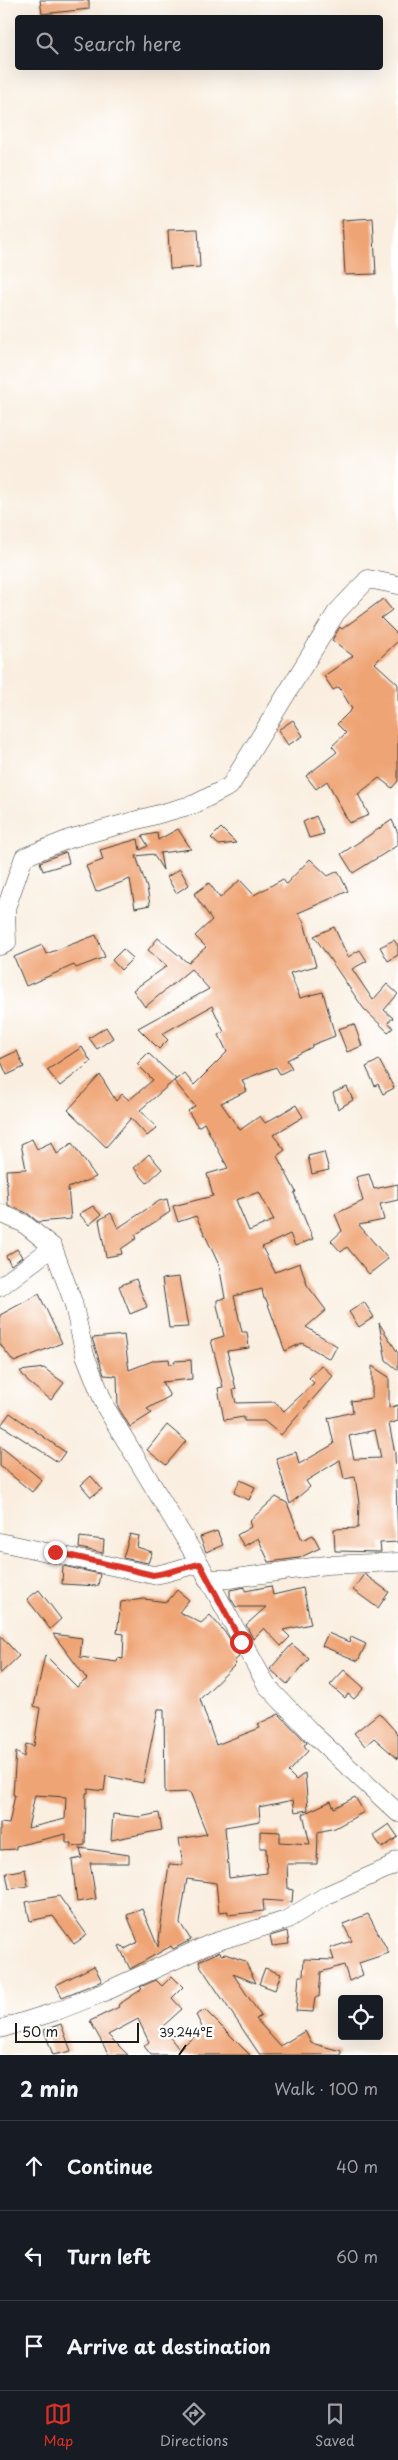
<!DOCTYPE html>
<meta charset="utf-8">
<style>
body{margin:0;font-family:"Playpen Sans",sans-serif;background:#20242c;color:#f1f3f6}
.controls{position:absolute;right:15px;bottom:15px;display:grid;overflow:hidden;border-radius:5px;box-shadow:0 5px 20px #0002}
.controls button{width:45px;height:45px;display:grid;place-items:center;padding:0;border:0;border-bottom:1px solid #363941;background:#171b24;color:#f1f3f6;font:25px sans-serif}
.scale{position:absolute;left:15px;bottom:12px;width:124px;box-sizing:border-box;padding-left:5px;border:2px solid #1c1c1c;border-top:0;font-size:14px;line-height:18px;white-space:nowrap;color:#1c1c1c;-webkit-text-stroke:4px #fff;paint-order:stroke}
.stop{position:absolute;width:15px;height:15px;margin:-11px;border:4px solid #d93025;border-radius:50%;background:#fff}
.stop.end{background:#d93025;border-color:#fff;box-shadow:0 1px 5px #0008}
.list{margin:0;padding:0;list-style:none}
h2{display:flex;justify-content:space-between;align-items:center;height:65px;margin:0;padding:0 20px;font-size:21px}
h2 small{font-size:16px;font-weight:400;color:#9ea1a6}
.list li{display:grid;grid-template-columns:32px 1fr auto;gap:15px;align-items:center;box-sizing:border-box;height:90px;padding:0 20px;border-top:1px solid #363941}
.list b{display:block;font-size:19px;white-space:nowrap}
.list em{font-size:16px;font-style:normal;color:#9ea1a6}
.icon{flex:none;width:28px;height:28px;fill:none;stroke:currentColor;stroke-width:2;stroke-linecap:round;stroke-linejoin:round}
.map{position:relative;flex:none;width:398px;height:2055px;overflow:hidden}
.search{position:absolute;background:#171b24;box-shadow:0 5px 20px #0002;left:15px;right:15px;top:15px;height:55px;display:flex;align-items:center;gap:12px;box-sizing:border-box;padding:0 18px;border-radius:5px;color:#9ea1a6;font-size:19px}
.sheet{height:335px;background:#171b24}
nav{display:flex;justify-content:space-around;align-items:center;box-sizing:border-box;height:70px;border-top:1px solid #363941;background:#171b24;font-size:14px;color:#9ea1a6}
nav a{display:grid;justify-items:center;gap:2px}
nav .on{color:#d93025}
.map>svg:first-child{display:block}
.building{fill:#efa474;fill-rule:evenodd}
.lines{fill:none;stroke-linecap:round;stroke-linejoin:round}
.street-casing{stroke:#3d3c39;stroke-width:19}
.street{stroke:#fff;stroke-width:18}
.route{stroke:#d93025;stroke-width:6}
.ticks{fill:none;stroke:#1c1c1c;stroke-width:2}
.ticks-label{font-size:12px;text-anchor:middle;fill:#1c1c1c;stroke:#fff;stroke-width:5;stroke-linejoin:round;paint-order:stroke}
</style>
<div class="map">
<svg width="398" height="2055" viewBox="0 0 398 2055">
<rect width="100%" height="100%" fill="#fff"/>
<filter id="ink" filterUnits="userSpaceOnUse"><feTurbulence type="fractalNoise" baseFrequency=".02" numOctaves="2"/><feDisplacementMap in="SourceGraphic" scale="10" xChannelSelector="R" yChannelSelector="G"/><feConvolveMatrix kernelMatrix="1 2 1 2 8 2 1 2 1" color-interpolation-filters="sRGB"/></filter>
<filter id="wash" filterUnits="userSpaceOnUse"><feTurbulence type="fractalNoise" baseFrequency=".0096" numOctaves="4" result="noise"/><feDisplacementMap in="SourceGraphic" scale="20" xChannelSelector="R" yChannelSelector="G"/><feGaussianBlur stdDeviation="1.12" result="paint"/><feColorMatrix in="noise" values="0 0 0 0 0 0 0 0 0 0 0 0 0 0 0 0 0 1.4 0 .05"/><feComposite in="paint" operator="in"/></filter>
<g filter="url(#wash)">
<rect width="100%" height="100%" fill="#f9eedf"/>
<g id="blocks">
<g class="building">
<path d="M40,0H89V9L42,14Z"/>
<path d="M373,218L376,274L345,275L342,220Z"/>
<path d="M198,229L200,267L170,269L168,230Z"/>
<path d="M383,599L392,610L381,618L398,635V641L375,663L398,684V781L392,788L379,778L358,794L369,815L349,823L327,781L316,789L306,776L337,752L332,746L346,733L337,724L352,709L339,687L333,690L324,676L353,656L332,640L340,627L342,629Z"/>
<path d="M293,720L303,736L288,745L278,730Z"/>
<path d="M316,816L324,834L309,838L303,822Z"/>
<path d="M392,820L398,833V845L353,873L341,854Z"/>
<path d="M221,828L236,843L219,845L211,838Z"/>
<path d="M178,829L191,849L160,853L163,870L153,854L136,856L147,888L150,905L135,908L130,879L96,892L86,866L103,860L100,850L138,839L140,850L148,846L142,836L157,833L158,840Z"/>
<path d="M66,852L69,863L43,871L40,862Z"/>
<path d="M310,859L328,876L338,871L348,891L298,913L304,922L316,966L290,973L300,998L323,992L335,1036L312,1045V1047L287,1060L292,1068L280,1074L276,1067L242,1080L247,1091L221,1103L240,1130L260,1116L265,1123L296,1105L303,1117L273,1135L285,1150L277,1156L296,1192L294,1193L313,1239L295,1246L290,1234L262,1247L275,1272L300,1263L307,1285L326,1310L306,1327L337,1346L330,1359L302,1343L285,1351L266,1299H264L262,1289L234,1296L242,1332H247L249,1348L227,1351L236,1389L233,1390L236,1403L274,1402L284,1411L314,1383L309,1378L321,1365L333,1376L281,1435L264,1421H244V1417L224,1420L218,1388L223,1387L211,1340L224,1336L217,1305V1300L225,1298L219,1265L196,1216L178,1222L173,1206L213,1196L207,1174L228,1168L204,1123L198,1127L188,1111L195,1106L174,1081L184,1073L194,1085L227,1052L219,1035L224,1032L212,1006L162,1034L168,1040L159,1049L138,1028L209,989L191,969L145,1007L133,990L167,966L148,950L158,938L188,963L206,947L195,936L212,920L194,894L209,883L220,898L240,880L254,895L283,879L286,884ZM259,1192L274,1220L249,1231L236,1200Z"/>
<path d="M180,869L189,885L176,893L167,877Z"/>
<path d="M334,927L348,957L360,950L367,961L352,969L373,1000L387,984L398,994L384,1010L393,1018L388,1022L393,1028L388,1032L364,1009L314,936Z"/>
<path d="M96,935L105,957L76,968L74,965L26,986L14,957L42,945L46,954Z"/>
<path d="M394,940L398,946V955L388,961L380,947Z"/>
<path d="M123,949L133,958L121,970L112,960Z"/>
<path d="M354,1024L362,1046L347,1052L338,1029Z"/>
<path d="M106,1027L113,1038L97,1049L89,1038Z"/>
<path d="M82,1047L91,1062L60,1086L47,1070Z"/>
<path d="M17,1051L24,1067L7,1075L0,1059Z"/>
<path d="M148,1053L176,1079L140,1110L157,1128L147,1136L131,1118L106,1147L68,1110L100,1075L116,1101L122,1094L129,1100L153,1080L137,1064Z"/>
<path d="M379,1060L394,1088L383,1094L378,1084L375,1086L366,1067Z"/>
<path d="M347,1087L353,1100L338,1109L333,1093Z"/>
<path d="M32,1139L37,1149L52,1142L57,1154L72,1143L96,1177L68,1188L71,1219L38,1222L27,1213L8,1205L6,1170L26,1169L21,1144Z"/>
<path d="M324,1152L329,1170L312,1174L308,1156Z"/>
<path d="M149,1154L162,1169L147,1183L134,1168Z"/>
<path d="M369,1174L374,1189L398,1184V1200L380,1204L384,1220L359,1225L388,1259L369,1274L347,1247L341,1252L331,1241L342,1231L335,1214L363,1201L356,1177Z"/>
<path d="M167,1199L170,1212L135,1235L137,1238L121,1249L122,1254L106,1257L99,1220L111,1213L118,1228L159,1201Z"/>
<path d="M93,1206L101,1215L89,1225L79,1214Z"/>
<path d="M17,1249L22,1257L11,1265L6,1256Z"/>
<path d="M179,1277L188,1327L169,1328L162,1279Z"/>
<path d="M136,1279L147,1307L130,1314L119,1286Z"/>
<path d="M39,1294L62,1343L14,1362L0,1344V1315Z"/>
<path d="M364,1302L374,1317L359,1327L349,1312Z"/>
<path d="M379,1323L398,1353V1370L386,1360Z"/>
<path d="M124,1335L129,1370L155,1360L169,1359L170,1365L175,1363L174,1361L191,1360L192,1379L162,1382L170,1396L147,1409L152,1413L130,1427L118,1407L117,1376L104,1375L92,1338Z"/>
<path d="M372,1366L389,1377V1408L398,1405V1421L389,1424L395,1453L398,1542L380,1543L381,1552L335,1551L334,1529L358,1528L359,1503L355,1477L344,1479L340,1460L306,1481L310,1487L290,1504L276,1458L296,1452L299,1464L334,1444L328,1418L353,1412L351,1401L372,1398ZM375,1430L381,1458L354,1459L349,1436Z"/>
<path d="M44,1368L64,1383L51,1400L28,1382L20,1371Z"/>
<path d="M10,1413L65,1452L58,1462L1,1425Z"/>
<path d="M167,1425L186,1441L166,1465L147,1450Z"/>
<path d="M0,1446L42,1480L32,1492L0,1466Z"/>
<path d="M91,1476L102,1489L91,1497L81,1485Z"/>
<path d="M240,1480L255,1487L249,1500L234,1493Z"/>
<path d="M276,1497L287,1503L302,1540L313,1535L320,1548L299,1558L269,1562L258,1538L244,1546L237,1535L251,1527L249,1521Z"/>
<path d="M217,1531L223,1545L206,1552L200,1537Z"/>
<path d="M130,1534L139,1536L137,1547L152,1552L148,1563L123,1558Z"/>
<path d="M80,1537L104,1540L103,1553L79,1548Z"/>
<path d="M63,1566L100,1574L98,1586L62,1584Z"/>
<path d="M364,1574L389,1592L378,1608L353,1590Z"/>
<path d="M271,1586L273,1595L303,1588L311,1624L283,1630L290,1637L281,1646L264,1628L253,1639L246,1625L266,1607H236L230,1597V1590L245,1587V1591Z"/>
<path d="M39,1590L61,1619L50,1629L27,1599Z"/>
<path d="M177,1590L189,1600L179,1612L201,1623L210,1615L228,1636L239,1657L234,1661L236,1664L200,1699L216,1745L260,1728L258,1724L279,1714L307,1743L304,1745L308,1751L288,1772L296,1780L305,1773L308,1810L295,1812L293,1800L259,1807L260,1821L225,1827L229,1878L267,1873L266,1848H260V1831L280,1832V1842L310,1844L303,1814L331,1801L334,1808L355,1797L364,1812L335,1828L318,1832L317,1864H287L288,1889L293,1890L292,1902L263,1900L264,1911L228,1915V1911L219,1912L216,1883L187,1879L180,1923L191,1940L173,1949L171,1946L130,1969L119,1946L121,1945L125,1949L138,1942L127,1915L142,1909L158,1947L169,1864L183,1865L179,1839L207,1834L190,1792L165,1793L164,1709H158L143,1783L106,1776L104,1791L88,1789V1793H86L85,1845L71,1847V1843H66V1834L16,1846V1849L0,1850V1823L9,1824L15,1795H13L16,1752L24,1757L26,1744L34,1746L40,1708L34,1706L45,1655L77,1687L87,1679L53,1634L82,1638L80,1657L117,1662L118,1658L123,1659L124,1634L117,1633L121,1602L144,1599L167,1602ZM35,1795L66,1797L65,1819L28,1828Z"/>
<path d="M328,1633L349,1642L351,1637L366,1644L358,1661L322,1646Z"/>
<path d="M0,1635L19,1656L0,1674Z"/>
<path d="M292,1644L309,1659L287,1684L270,1669Z"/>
<path d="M344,1670L364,1688L354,1699L348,1694L345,1698L330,1685Z"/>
<path d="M379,1713L398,1734V1759L374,1738L365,1746L354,1733Z"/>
<path d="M159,1813L162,1830L111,1840L113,1814L140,1817Z"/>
<path d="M389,1824L398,1837L382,1848L373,1835Z"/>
<path d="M80,1848L129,1855V1863H90L96,1899L77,1902L72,1860L82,1858Z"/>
<path d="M25,1869L28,1886L9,1889L6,1873Z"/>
<path d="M59,1896L87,1935L74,1944L53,1916L30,1921L26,1902Z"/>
<path d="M368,1914L389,1953L359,1963L363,1975L349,1981L344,1965L321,1972L319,1997H315L313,2012L296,2011L299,1976H303L304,1959L334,1960L330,1948L352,1941L343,1924Z"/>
<path d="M287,1931L289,1944L272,1946L270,1936Z"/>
<path d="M219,1952L222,1955L225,1954L245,1961L256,1983L233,1974L261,2016L256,2019L280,2046L305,2031L311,2043L341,2051V2055H260L201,1967L199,1961Z"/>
<path d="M94,1966L102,1981L62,1997L56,1985Z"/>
<path d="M265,1968L281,1974L275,1990L259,1984Z"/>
<path d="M172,1976L183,1987L172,1998L182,2009L162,2027L179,2049L203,2029L196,2015L205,2010L250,2055H151L144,2046L149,2042L138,2019L108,2035L128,2055H109L90,2021L119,2007L118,2005L142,1989L140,1987L156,1980L162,1986Z"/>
<path d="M61,2024L71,2051L53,2055L44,2030Z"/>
</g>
</g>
</g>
<g filter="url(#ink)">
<use href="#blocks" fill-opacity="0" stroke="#3d3c39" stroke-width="1"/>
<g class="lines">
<defs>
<g id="street">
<path d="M0,946L7,943L6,908L24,857L69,839L195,804L230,786L336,613L368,579L398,585"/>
<path d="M0,1213L23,1223L53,1247L73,1302L85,1355L106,1408L200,1564L267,1686L312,1733L398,1813"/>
<path d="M0,1287L53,1247"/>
<path d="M0,1542L153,1575C170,1573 184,1566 200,1564"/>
<path d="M207,1579H229L326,1565L398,1562"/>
<path d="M0,2029L54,2012L100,1994L212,1943L286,1920L327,1895L390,1867L398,1860"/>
</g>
</defs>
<use href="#street" class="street-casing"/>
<use href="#street" class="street"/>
</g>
</g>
<g class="lines" filter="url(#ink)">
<path class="route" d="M55,1552L153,1575C170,1573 184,1567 200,1564L241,1642"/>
</g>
<path class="ticks" d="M179,2055L186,2045"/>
<g class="ticks-label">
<text x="186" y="2037">39.244°E</text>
</g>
</svg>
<div class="controls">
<button><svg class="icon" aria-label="locate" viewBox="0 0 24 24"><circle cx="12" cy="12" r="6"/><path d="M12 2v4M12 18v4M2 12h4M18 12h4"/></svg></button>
</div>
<div class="scale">50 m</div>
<div class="stop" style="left:241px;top:1642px"></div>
<div class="stop end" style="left:55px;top:1552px"></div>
<div class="search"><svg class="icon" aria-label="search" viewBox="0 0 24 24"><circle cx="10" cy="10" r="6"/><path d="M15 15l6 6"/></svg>Search here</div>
</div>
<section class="sheet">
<h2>2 min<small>Walk · 100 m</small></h2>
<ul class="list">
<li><svg class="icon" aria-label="ahead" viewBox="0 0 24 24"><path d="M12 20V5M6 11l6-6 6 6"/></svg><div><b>Continue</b></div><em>40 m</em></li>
<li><svg class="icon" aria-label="left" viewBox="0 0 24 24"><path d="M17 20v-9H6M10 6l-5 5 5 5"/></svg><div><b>Turn left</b></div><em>60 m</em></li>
<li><svg class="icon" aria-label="arrive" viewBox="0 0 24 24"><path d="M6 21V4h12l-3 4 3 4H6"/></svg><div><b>Arrive at destination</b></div></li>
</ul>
</section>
<nav>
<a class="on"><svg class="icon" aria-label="map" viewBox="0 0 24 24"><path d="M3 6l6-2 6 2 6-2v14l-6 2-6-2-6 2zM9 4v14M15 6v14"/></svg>Map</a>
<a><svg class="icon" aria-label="directions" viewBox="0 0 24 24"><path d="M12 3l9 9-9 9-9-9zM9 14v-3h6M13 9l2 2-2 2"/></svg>Directions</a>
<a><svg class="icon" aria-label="saved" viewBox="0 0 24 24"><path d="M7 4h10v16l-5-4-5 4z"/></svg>Saved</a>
</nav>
